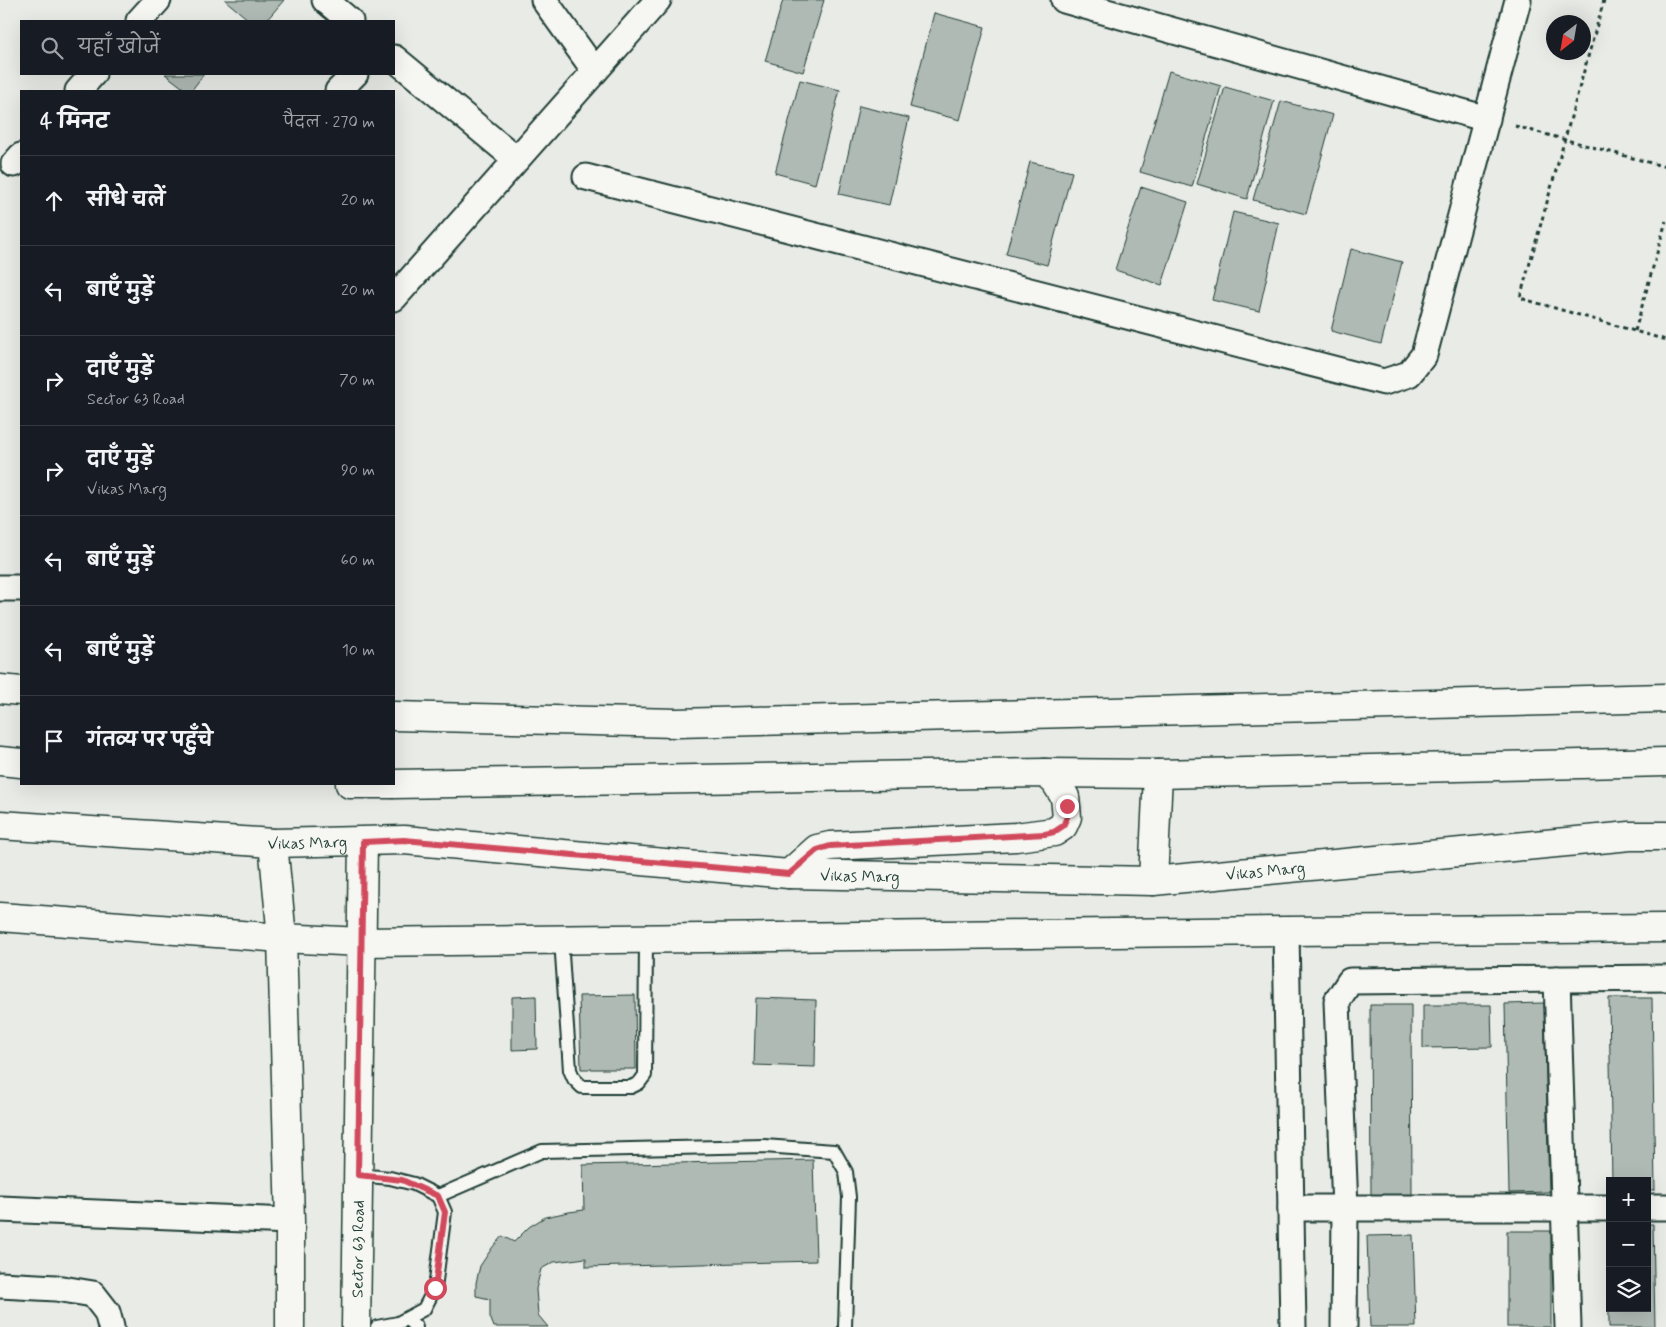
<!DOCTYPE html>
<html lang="hi">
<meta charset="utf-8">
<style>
body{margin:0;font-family:Mynerve,"Playpen Sans Deva",sans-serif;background:#242831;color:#f1f3f6}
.controls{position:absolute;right:15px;bottom:15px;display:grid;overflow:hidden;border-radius:0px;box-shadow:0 5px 20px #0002}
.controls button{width:45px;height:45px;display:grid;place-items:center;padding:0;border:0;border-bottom:1px solid #363941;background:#171b24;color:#f1f3f6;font:25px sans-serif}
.compass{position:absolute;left:1546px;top:15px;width:45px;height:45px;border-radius:50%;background:#171b24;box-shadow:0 5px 20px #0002;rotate:211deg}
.stop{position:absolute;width:15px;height:15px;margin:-11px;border:4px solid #d1495b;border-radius:50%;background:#fff}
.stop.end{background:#d1495b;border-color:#fff;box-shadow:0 1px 5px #0008}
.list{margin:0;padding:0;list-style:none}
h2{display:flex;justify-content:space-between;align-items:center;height:65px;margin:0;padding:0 20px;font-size:21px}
h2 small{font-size:16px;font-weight:400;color:#9ea1a6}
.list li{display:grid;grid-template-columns:32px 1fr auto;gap:15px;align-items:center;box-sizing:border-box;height:90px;padding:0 20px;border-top:1px solid #363941}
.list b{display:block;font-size:19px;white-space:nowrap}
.list p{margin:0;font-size:16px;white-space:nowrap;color:#9ea1a6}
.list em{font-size:16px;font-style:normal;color:#9ea1a6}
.icon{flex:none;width:28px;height:28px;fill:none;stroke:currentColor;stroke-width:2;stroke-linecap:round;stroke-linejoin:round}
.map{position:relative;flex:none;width:1666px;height:1327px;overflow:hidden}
.search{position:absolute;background:#171b24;box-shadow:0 5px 20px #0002;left:20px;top:20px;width:375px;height:55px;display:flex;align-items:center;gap:12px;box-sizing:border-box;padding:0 18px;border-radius:0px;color:#9ea1a6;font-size:19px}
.panel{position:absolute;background:#171b24;box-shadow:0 5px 20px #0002;left:20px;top:90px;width:375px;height:695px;border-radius:0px}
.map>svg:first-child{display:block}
.building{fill:#b0bab5;stroke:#1f3d34}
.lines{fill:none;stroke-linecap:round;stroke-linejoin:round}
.lane-casing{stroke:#1f3d34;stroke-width:16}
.street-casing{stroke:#1f3d34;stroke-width:29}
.secondary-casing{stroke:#1f3d34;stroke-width:31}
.path{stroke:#1f3d34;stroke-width:3;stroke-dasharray:4 4;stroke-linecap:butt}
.lane{stroke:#f6f6f2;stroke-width:12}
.street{stroke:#f6f6f2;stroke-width:25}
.secondary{stroke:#f6f6f2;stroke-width:28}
.route{stroke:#d1495b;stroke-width:6}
.labels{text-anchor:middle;stroke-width:4.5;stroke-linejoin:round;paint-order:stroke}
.street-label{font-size:16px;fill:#1f3d34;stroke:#f6f6f2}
</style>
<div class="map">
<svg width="1666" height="1327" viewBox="0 0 1666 1327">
<rect width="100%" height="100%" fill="#e9ebe7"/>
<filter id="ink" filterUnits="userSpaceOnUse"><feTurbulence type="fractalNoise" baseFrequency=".02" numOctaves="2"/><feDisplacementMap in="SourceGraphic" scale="10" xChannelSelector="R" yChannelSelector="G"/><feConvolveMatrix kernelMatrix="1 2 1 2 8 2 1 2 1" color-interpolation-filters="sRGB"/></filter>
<g filter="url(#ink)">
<g class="building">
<path d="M225,0H284L266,21H250Z"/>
<path d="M783,0H824L803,72L765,61Z"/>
<path d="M934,13L985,27L960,120L910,107Z"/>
<path d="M1169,71L1221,86L1192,187L1140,172Z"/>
<path d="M165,74H204L191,91H187Z"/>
<path d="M800,80L840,90L815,184L775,173Z"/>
<path d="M1225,87L1274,101L1247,199L1197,184Z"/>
<path d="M1281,101L1333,115L1306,214L1253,200Z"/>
<path d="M859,106L909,118L889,205L839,194Z"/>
<path d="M1030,162L1072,172L1047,265L1006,254Z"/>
<path d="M1141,187L1188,202L1162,285L1115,270Z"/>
<path d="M1233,212L1279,223L1259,311L1212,300Z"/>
<path d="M1351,249L1402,262L1381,344L1331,331Z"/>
<path d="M635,995L636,1069H581L579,996Z"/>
<path d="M536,996L537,1049L512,1050V997Z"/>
<path d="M756,998L816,1000L815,1067L754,1065Z"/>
<path d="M1609,998H1652L1655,1190H1647V1181H1612Z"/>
<path d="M1544,1003L1549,1192L1509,1193L1505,1004Z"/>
<path d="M1370,1005H1411L1412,1195H1371Z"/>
<path d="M1423,1005H1491L1492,1047L1423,1048Z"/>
<path d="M813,1160L816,1261L586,1267V1258L554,1262L541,1269L536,1289L538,1315L548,1327H494L490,1317V1299L476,1296V1283L480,1266L492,1248L502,1236L514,1242L529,1227L545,1217L569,1212L584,1210L583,1165Z"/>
<path d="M1608,1224H1610V1308H1647V1224H1653L1655,1327H1609Z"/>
<rect x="1507" y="1231" width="44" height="96"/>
<path d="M1413,1235L1416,1327H1370L1367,1236Z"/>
</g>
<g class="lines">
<defs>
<g id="lane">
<path d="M561,940L570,1070L574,1079L582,1087H631L639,1083L645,1075L646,939"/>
<path d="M358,1175L390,1178L414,1184L438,1196L445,1212L435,1288L424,1309L398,1323L377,1327"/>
<path d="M438,1196L542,1151L764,1146L834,1151L846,1172L849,1197L845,1327"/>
<path d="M407,1319L416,1327"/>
</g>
<g id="street">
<path d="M325,0L350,21"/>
<path d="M544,0L595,71"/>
<path d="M1064,0L1487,119"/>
<path d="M139,21L158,0"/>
<path d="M394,58L516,159"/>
<path d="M78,91L93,74"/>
<path d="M338,91L355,74"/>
<path d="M14,164L21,156"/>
<path d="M586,177L1384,382L1409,374L1424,355L1518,0"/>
<path d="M394,298L658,0"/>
<path d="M0,588H21"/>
<path d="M1286,931L1293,1327"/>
<path d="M1557,979L1568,1327"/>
<path d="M1647,1207H1666"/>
<path d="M1291,1208H1610"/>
<path d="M0,1209L290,1221"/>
<path d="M0,1285L56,1288L93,1294L107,1312L111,1327"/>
<path d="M1344,1327L1345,1209L1337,1001L1350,981L1666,978"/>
</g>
<g id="secondary">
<path d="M0,689L21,691"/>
<path d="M394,716L676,723L1666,698"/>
<path d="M0,761L21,763"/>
<path d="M350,784H391"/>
<path d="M394,784L1045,773L1158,774L1666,762"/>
<path id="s1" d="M0,825L273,843L404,840L789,874L1153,881L1630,836H1666"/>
<path d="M273,843L282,938L290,1221V1327"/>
<path d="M789,874L817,849L830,846L1016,837L1054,832L1063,826L1067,817L1065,797L1055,781L1045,773"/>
<path d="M1153,881L1158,774"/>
<path d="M0,917L282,938L361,942L1286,931L1666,928"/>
<path id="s2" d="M356,1327L363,842"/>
</g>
</defs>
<use href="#lane" class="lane-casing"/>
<use href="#street" class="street-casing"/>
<use href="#secondary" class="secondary-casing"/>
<g class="path">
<path d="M1604,0L1520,298L1666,340"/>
<path d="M1515,126L1666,167"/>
<path d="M1635,331L1666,221"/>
</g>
<use href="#lane" class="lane"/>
<use href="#street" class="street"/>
<use href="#secondary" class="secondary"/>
</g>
</g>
<g class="lines" filter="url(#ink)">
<path class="route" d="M435,1288L445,1212L438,1196L402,1180L358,1175L363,842L404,840L789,874L817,850L830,846L1045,834L1054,832L1063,826L1067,817V806"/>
</g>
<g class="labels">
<g class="street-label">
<text dy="6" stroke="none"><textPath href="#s1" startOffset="308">Vikas Marg</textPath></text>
<text dy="6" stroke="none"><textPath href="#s1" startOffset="1268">Vikas Marg</textPath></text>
<text dy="6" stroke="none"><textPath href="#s1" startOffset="862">Vikas Marg</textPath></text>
<text dy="6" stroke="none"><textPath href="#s2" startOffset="78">Sector 63 Road</textPath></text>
</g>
</g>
</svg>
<div class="controls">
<button>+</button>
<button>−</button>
<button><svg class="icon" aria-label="layers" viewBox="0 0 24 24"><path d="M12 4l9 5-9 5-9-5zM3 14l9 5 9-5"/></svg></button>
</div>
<svg class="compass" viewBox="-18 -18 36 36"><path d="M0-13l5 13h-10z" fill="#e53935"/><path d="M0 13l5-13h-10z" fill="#9ea1a6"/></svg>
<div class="stop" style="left:435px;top:1288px"></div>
<div class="stop end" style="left:1067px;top:806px"></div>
<div class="search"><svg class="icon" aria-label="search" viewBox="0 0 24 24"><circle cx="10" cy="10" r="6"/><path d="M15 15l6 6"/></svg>यहाँ खोजें</div>
<section class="panel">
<h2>4 मिनट<small>पैदल · 270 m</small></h2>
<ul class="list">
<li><svg class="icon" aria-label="ahead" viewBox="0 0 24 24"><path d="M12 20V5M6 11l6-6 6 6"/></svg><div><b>सीधे चलें</b></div><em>20 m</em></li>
<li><svg class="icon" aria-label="left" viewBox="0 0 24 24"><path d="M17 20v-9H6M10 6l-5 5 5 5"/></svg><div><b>बाएँ मुड़ें</b></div><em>20 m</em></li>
<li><svg class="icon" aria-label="right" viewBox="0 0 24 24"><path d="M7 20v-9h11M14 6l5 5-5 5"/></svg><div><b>दाएँ मुड़ें</b><p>Sector 63 Road</p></div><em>70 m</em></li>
<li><svg class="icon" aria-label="right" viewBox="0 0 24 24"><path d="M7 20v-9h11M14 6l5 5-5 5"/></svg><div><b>दाएँ मुड़ें</b><p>Vikas Marg</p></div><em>90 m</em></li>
<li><svg class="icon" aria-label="left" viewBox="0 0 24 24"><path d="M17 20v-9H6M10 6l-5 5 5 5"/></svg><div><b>बाएँ मुड़ें</b></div><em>60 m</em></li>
<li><svg class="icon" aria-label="left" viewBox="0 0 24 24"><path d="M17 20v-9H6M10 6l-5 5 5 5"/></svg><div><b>बाएँ मुड़ें</b></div><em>10 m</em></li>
<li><svg class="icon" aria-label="arrive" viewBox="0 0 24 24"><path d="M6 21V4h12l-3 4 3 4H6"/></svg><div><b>गंतव्य पर पहुँचे</b></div></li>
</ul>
</section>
</div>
